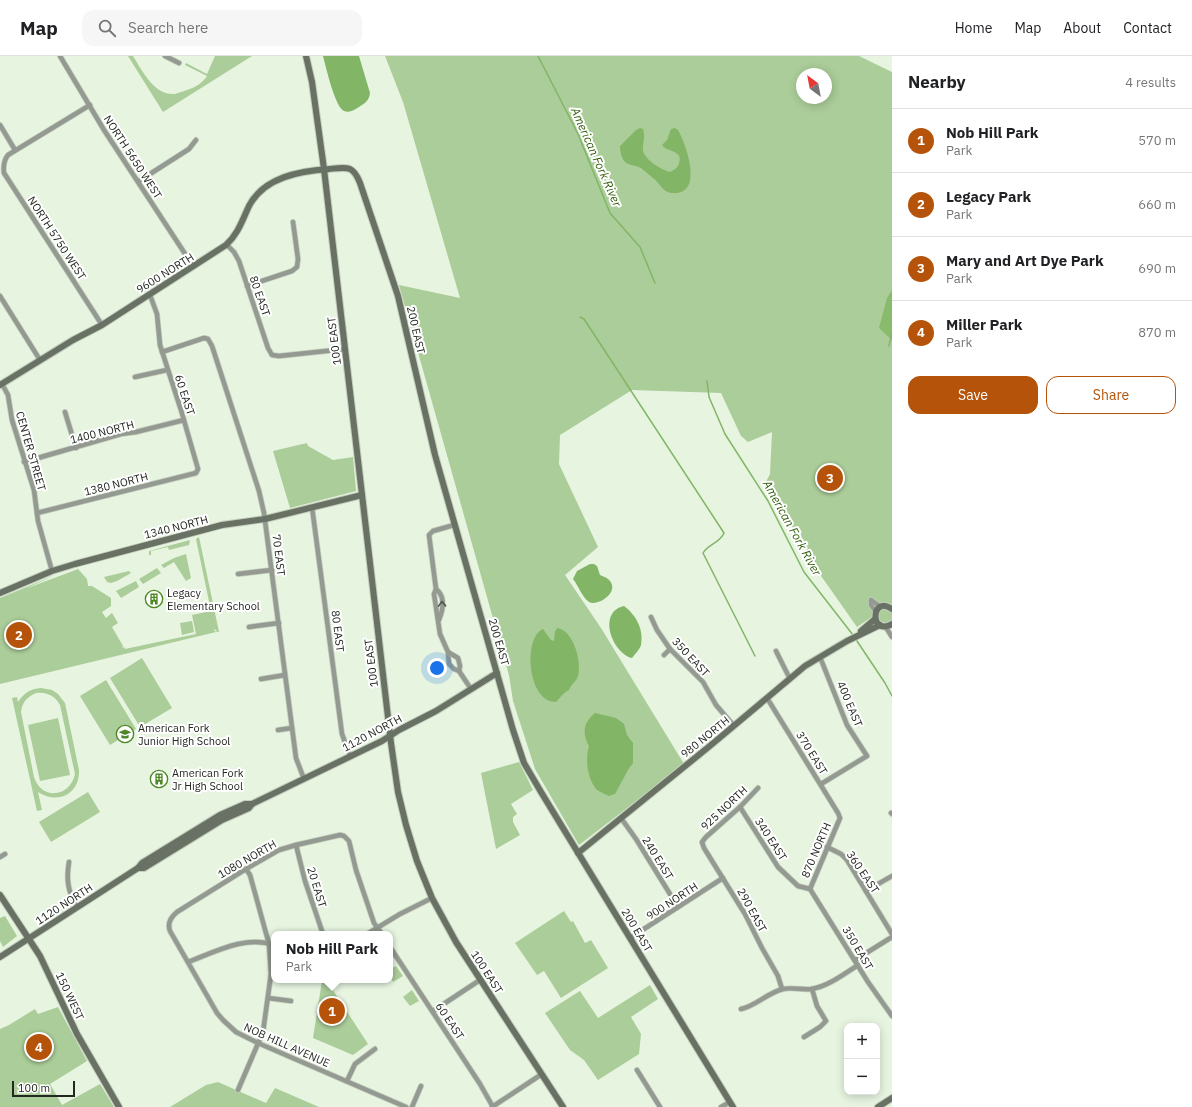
<!DOCTYPE html>
<meta charset="utf-8">
<style>
body{margin:0;font-family:"IBM Plex Sans",sans-serif;background:#f6f6f6;color:#202124}
.controls{position:absolute;right:12px;bottom:12px;display:grid;overflow:hidden;border-radius:8px;box-shadow:0 2px 10px #0003}
.controls button{width:36px;height:36px;display:grid;place-items:center;padding:0;border:0;border-bottom:1px solid #e0e0e0;background:#fff;color:#202124;font:20px sans-serif}
.compass{position:absolute;left:796px;top:12px;width:36px;height:36px;border-radius:50%;background:#fff;box-shadow:0 2px 10px #0003;rotate:328deg}
.scale{position:absolute;left:12px;bottom:10px;width:63px;box-sizing:border-box;padding-left:4px;border:2px solid #22271f;border-top:0;font-size:11px;line-height:14px;white-space:nowrap;color:#22271f;-webkit-text-stroke:3px #fff;paint-order:stroke}
.you{position:absolute;left:437px;top:612px;width:14px;height:14px;margin:-10px;border:3px solid #fff;border-radius:50%;background:#1a73e8;box-shadow:0 0 0 6px #1a73e833}
.badge{display:grid;place-items:center;width:26px;height:26px;border-radius:50%;background:#b45309;color:#fff;font-size:13px;font-weight:700}
.pin{position:absolute;translate:-50% -50%;border:2px solid #fff;box-shadow:0 1px 4px #0006}
.popup{position:absolute;left:271px;top:875px;width:122px;height:52px;box-sizing:border-box;display:grid;place-content:center;border-radius:8px;background:#fff;filter:drop-shadow(0 1px 3px #0005);font-size:13px;white-space:nowrap;color:#757577}
.popup b{font-size:15px;color:#202124}
.popup::after{content:'';position:absolute;left:50%;top:100%;margin-left:-8px;border:8px solid transparent;border-top-color:#fff}
.list{margin:0;padding:0;list-style:none}
h2{display:flex;justify-content:space-between;align-items:center;height:52px;margin:0;padding:0 16px;font-size:17px}
h2 small{font-size:13px;font-weight:400;color:#757577}
.list li{display:grid;grid-template-columns:26px 1fr auto;gap:12px;align-items:center;box-sizing:border-box;height:64px;padding:0 16px;border-top:1px solid #e0e0e0}
.list b{display:block;font-size:15px;white-space:nowrap}
.list p{margin:0;font-size:13px;white-space:nowrap;color:#757577}
.list em{font-size:13px;font-style:normal;color:#757577}
.actions{display:flex;gap:8px;padding:12px 16px}
.actions a{flex:1;padding:9px 0;border:1px solid #b45309;border-radius:12px;text-align:center;font-size:14px;color:#b45309}
.actions .main{background:#b45309;color:#fff}
.icon{flex:none;width:22px;height:22px;fill:none;stroke:currentColor;stroke-width:2;stroke-linecap:round;stroke-linejoin:round}
.map{position:relative;flex:none;width:892px;height:1051px;overflow:hidden}
header{display:flex;align-items:center;gap:24px;box-sizing:border-box;height:56px;padding:0 20px;background:#fff;border-bottom:1px solid #e0e0e0}
header strong{font-size:19px}
nav{display:flex;gap:22px;margin-inline-start:auto;font-size:14px}
.search{width:280px;height:36px;background:#f6f6f6;display:flex;align-items:center;gap:10px;box-sizing:border-box;padding:0 14px;border-radius:12px;color:#757577;font-size:15px}
main{display:flex}
aside{flex:1;background:#fff}
.map>svg:first-child{display:block}
.green{fill:#abcd99;fill-rule:evenodd}
.forest{fill:#88bb6c}
.water{fill:#82b566}
.lines{fill:none;stroke-linecap:round;stroke-linejoin:round}
.stream{stroke:#82b566;stroke-width:1.5}
.street-casing{stroke:#c3cfbd;stroke-width:6}
.secondary-casing{stroke:#c3cfbd;stroke-width:8}
.street{stroke:#949a91;stroke-width:4.5}
.secondary{stroke:#697165;stroke-width:6}
.oneway{stroke:#50554d}
.labels{text-anchor:middle;stroke-width:4;stroke-linejoin:round;paint-order:stroke}
.street-label{font-size:11px;fill:#22271f;stroke:#fff}
.poi-label{font-size:11px;fill:#22271f;stroke:#fff;text-anchor:start}
.water-label{font-size:12px;font-style:italic;fill:#2e5c06;stroke:#fff}
</style>
<header>
<strong>Map</strong>
<div class="search"><svg class="icon" aria-label="search" viewBox="0 0 24 24"><circle cx="10" cy="10" r="6"/><path d="M15 15l6 6"/></svg>Search here</div>
<nav><a>Home</a><a>Map</a><a>About</a><a>Contact</a></nav>
</header>
<main>
<div class="map">
<svg width="892" height="1051" viewBox="0 0 892 1051">
<rect width="100%" height="100%" fill="#e6f4e0"/>
<g class="green">
<path d="M128,0H133C142,14 154,40 175,38C179,37 183,35 187,34C194,32 203,27 207,20L185,9L186,7L207,18L215,0H252L163,56Z"/>
<path d="M385,0H859L892,16V572L873,560L857,571L819,517L766,426L770,418L772,376L748,386L741,380L721,337L632,334L560,379L559,408L598,491L565,519L601,572L684,708L579,789L535,713L513,645L509,619L399,229L460,242L403,46ZM802,18H826V42H802Z"/>
<path d="M307,387L308,390L333,404L353,401L356,435L290,452L273,395Z"/>
<path d="M199,481L219,576H217L215,573L214,574L216,576L0,628V542L58,518L25,533L78,513L87,523L88,530H92L111,542V550L102,556L106,562L112,557L118,567L112,571L123,590L122,592L124,591L125,593L196,578L192,559L211,555L196,483Z"/>
<path d="M190,484L189,489L169,494L168,491L151,495V499H149V495Z"/>
<path d="M186,498L191,522L186,525L174,506L164,512L161,509L174,502Z"/>
<path d="M157,512L161,517L143,528L139,523Z"/>
<path d="M129,515L131,517L117,525L111,527L107,526L104,521Z"/>
<path d="M136,525L139,531L121,542L116,535Z"/>
<path d="M192,565L194,576L182,579L180,567Z"/>
<path d="M142,602L172,652L140,671L110,622Z"/>
<path d="M106,624L136,673L110,689L80,640Z"/>
<path d="M41,632L52,634L58,638L65,647L79,714C80,738 58,749 38,736L42,754L37,755L12,642L17,641L18,646C24,637 30,633 41,632ZM36,637C47,636 55,640 60,649L75,718C70,742 41,744 34,721L21,656C22,646 27,641 36,637Z"/>
<path d="M58,662L70,719L40,725L28,669Z"/>
<path d="M519,706L533,734L511,748L517,758L513,761V766L520,779L496,793L481,717Z"/>
<path d="M88,736L100,756L51,786L39,766Z"/>
<path d="M564,855L571,866L573,865L585,887L591,884L608,912L561,942L544,915L537,919L515,887Z"/>
<path d="M5,860L17,880L3,891L0,885V862Z"/>
<path d="M396,910L403,920L393,926L390,920V913Z"/>
<path d="M322,925L329,928L368,988L353,999L313,982Z"/>
<path d="M650,929L658,943L631,961L641,978L639,998L598,1024L584,1004L570,994L545,957L580,935L598,962Z"/>
<path d="M412,934L419,945L410,950L403,941Z"/>
<path d="M58,951L87,1005L50,1028L62,1049L100,1028L114,1051H0V973L9,969L35,953L38,958Z"/>
<path d="M218,1026L266,1047L275,1032L319,1051H170L206,1029Z"/>
</g>
<path class="forest" d="M892,234V284L879,272L887,242Z"/>
<g class="water">
<path d="M323,0H359L370,37C369,45 365,47 359,51C354,54 350,57 344,55C335,51 326,11 323,0Z"/>
<path d="M640,72L643,73C646,83 642,88 643,95C645,104 662,114 670,116C674,114 678,112 679,107C684,94 666,96 662,89L667,84L671,73L675,72L678,74C686,88 705,140 672,137C663,137 660,127 653,122C649,119 645,115 641,112C636,109 628,110 624,105C621,101 620,95 620,90L636,74Z"/>
<path d="M590,508H594L597,510L600,519C602,520 606,521 608,523C622,535 598,551 589,546C582,541 578,529 573,523L577,515Z"/>
<path d="M624,550C636,559 644,573 641,589C640,593 635,598 632,602C612,597 597,556 624,550Z"/>
<path d="M557,572C574,574 582,607 578,620C576,626 571,628 569,634C563,637 561,641 556,646C527,646 523,581 543,573L551,584L554,585L555,576Z"/>
<path d="M595,657L616,662L624,668L627,679L633,687V707L628,714L615,738L609,740C605,738 600,736 597,734C587,723 585,703 589,690C582,677 583,667 595,657Z"/>
</g>
<g class="lines">
<g class="stream">
<path d="M538,0L578,78L610,157L640,191L655,227"/>
<path d="M580,261L584,263L724,477C720,487 708,488 703,497L755,600"/>
<path d="M889,290L892,277"/>
<path d="M707,325L709,341L725,378L768,445L804,516L853,579"/>
<path d="M855,582L885,627L892,640"/>
</g>
<defs>
<g id="street">
<path d="M60,0L104,74L193,210"/>
<path d="M165,0L179,7"/>
<path d="M90,49L8,99C4,104 3,109 4,117L102,269"/>
<path d="M0,69L15,94"/>
<path d="M139,125L189,93L196,84"/>
<path d="M227,189L234,196L239,205L268,292L272,299L279,300L345,293"/>
<path d="M247,230L292,215L297,211L298,203L293,166"/>
<path d="M0,240L40,304"/>
<path d="M162,296L204,282L208,283L212,290L259,435L264,457L296,702L304,723"/>
<path d="M135,321L167,314"/>
<path d="M2,328L8,339L12,364L34,434L38,465L52,515"/>
<path d="M65,356L76,392"/>
<path d="M24,406L121,378L136,376L184,364"/>
<path d="M312,451L342,678L350,700"/>
<path d="M37,457L196,417L198,413L181,354L160,289L157,258L150,239"/>
<path d="M454,469L433,475L429,479L436,533L434,538L440,578L448,596L449,608L454,613L459,615L471,633"/>
<path d="M238,518L272,514"/>
<path d="M436,533C446,541 443,554 439,564"/>
<path d="M871,544V549L876,556"/>
<path d="M871,544L881,551"/>
<path d="M651,561L657,574L670,593L703,626L716,649L734,670"/>
<path d="M885,570L892,581"/>
<path d="M249,571L279,567"/>
<path d="M776,595L790,623"/>
<path d="M448,596L458,602L460,610L459,615"/>
<path d="M664,599L670,593"/>
<path d="M820,601L847,669L867,700L821,728"/>
<path d="M261,623L285,619"/>
<path d="M767,642L838,757L840,762L810,833"/>
<path d="M278,674L292,672"/>
<path d="M758,732L740,751L706,781L702,786L704,792L745,858L762,892L778,920L782,933"/>
<path d="M740,751L778,811L798,830L810,833"/>
<path d="M891,757L892,758"/>
<path d="M621,762L636,783L678,851"/>
<path d="M296,789L305,825L323,878"/>
<path d="M827,791L841,798L847,804L892,878"/>
<path d="M0,801L5,798"/>
<path d="M69,806C66,824 68,836 77,851"/>
<path d="M810,833L868,926L892,960"/>
<path d="M866,835L892,820"/>
<path d="M367,878L400,858L432,842"/>
<path d="M382,878L374,867L356,814L349,785L344,780L340,779L296,789L279,794L246,813L177,856C171,861 167,867 170,875L217,957L223,964L236,976L258,987L406,1051"/>
<path d="M630,882L723,822"/>
<path d="M390,891L480,1028L493,1051"/>
<path d="M855,904L892,881"/>
<path d="M188,906C215,896 245,879 274,889"/>
<path d="M268,942L291,945"/>
<path d="M741,953C756,950 767,937 783,933C792,931 801,934 811,933C827,931 844,918 858,909"/>
<path d="M433,955L480,924"/>
<path d="M804,981L820,971L826,965L817,950L812,933"/>
<path d="M637,1014L660,1051"/>
<path d="M347,1025L355,1008L375,993"/>
<path d="M238,1034L263,976L271,918L269,888L250,819L246,813"/>
<path d="M412,1051L421,1030"/>
<path d="M492,1051L542,1018"/>
<path d="M721,1051L730,1046"/>
</g>
<g id="secondary">
<path d="M306,0L312,26L324,113L391,687L398,736L406,769L417,805L432,842L456,886L563,1051"/>
<path d="M0,329L73,284L102,269L226,189C238,178 242,165 249,150C264,121 300,115 329,113C347,111 353,109 360,127L398,240L435,399L513,674L524,707L541,736L733,1051"/>
<path d="M0,537L52,515L75,508L222,469L265,463L362,439"/>
<path d="M892,553C871,538 869,581 892,568"/>
<path d="M861,575L875,563"/>
<path d="M578,797L711,689L805,610L847,585L880,569"/>
<path d="M138,812L142,807L220,759L245,748H252"/>
<path d="M0,839L40,900L77,978L119,1051"/>
<path d="M0,901L138,812H144L222,764L249,752L252,748L382,685L399,674L436,655L497,617"/>
<path d="M878,1051L892,1042"/>
</g>
</defs>
<use href="#street" class="street-casing"/>
<use href="#secondary" class="secondary-casing"/>
<use href="#street" class="street"/>
<use href="#secondary" class="secondary"/>
</g>
<defs><path id="oneway-chevron" d="M-2-3.5L2.5 0L-2 3.5" fill="none" stroke-width="1.6" stroke-linecap="round" stroke-linejoin="round"/></defs>
<use class="oneway" href="#oneway-chevron" transform="translate(442 548) rotate(-92)"/>
<defs>
<symbol id="building-ring" viewBox="-11 -11 22 22"><circle r="9.5" fill="#fff" stroke="#4e8826" stroke-width="1.5"/><path d="M-4-6H4V6H1V3H-1V6H-4ZM-2.5-4.3h1.7v1.8h-1.7ZM.8-4.3h1.7v1.8H.8ZM-2.5-1h1.7V.8h-1.7ZM.8-1h1.7V.8H.8Z" fill="#4e8826"/></symbol>
<symbol id="school-ring" viewBox="-11 -11 22 22"><circle r="9.5" fill="#fff" stroke="#4e8826" stroke-width="1.5"/><path d="M0-5L7-2L0 1L-7-2ZM-4 1L0 2.5L4 1V4Q0 6-4 4Z" fill="#4e8826"/></symbol>
</defs>
<g fill-rule="evenodd">
<use href="#building-ring" x="144" y="533" width="20" height="20"/>
<use href="#school-ring" x="115" y="668" width="20" height="20"/>
<use href="#building-ring" x="149" y="713" width="20" height="20"/>
</g>
<g class="labels">
<g class="street-label">
<text transform="translate(133 101) rotate(57)" y="4">NORTH 5650 WEST</text>
<text transform="translate(57 182) rotate(57)" y="4">NORTH 5750 WEST</text>
<text transform="translate(165 217) rotate(-32)" y="4">9600 NORTH</text>
<text transform="translate(260 240) rotate(71)" y="4">80 EAST</text>
<text transform="translate(416 274) rotate(77)" y="4">200 EAST</text>
<text transform="translate(334 285) rotate(-97)" y="4">100 EAST</text>
<text transform="translate(185 339) rotate(72)" y="4">60 EAST</text>
<text transform="translate(102 376) rotate(-14)" y="4">1400 NORTH</text>
<text transform="translate(31 395) rotate(74)" y="4">CENTER STREET</text>
<text transform="translate(116 428) rotate(-14)" y="4">1380 NORTH</text>
<text transform="translate(176 471) rotate(-14)" y="4">1340 NORTH</text>
<text transform="translate(279 499) rotate(83)" y="4">70 EAST</text>
<text transform="translate(338 575) rotate(83)" y="4">80 EAST</text>
<text transform="translate(499 586) rotate(74)" y="4">200 EAST</text>
<text transform="translate(691 601) rotate(47)" y="4">350 EAST</text>
<text transform="translate(371 607) rotate(-97)" y="4">100 EAST</text>
<text transform="translate(850 648) rotate(67)" y="4">400 EAST</text>
<text transform="translate(372 677) rotate(-28)" y="4">1120 NORTH</text>
<text transform="translate(705 681) rotate(-39)" y="4">980 NORTH</text>
<text transform="translate(812 697) rotate(58)" y="4">370 EAST</text>
<text transform="translate(724 752) rotate(-43)" y="4">925 NORTH</text>
<text transform="translate(771 783) rotate(57)" y="4">340 EAST</text>
<text transform="translate(816 794) rotate(-67)" y="4">870 NORTH</text>
<text transform="translate(658 802) rotate(58)" y="4">240 EAST</text>
<text transform="translate(247 803) rotate(-30)" y="4">1080 NORTH</text>
<text transform="translate(863 816) rotate(56)" y="4">360 EAST</text>
<text transform="translate(317 831) rotate(73)" y="4">20 EAST</text>
<text transform="translate(672 845) rotate(-33)" y="4">900 NORTH</text>
<text transform="translate(64 848) rotate(-33)" y="4">1120 NORTH</text>
<text transform="translate(752 854) rotate(61)" y="4">290 EAST</text>
<text transform="translate(637 874) rotate(59)" y="4">200 EAST</text>
<text transform="translate(858 892) rotate(59)" y="4">350 EAST</text>
<text transform="translate(487 916) rotate(57)" y="4">100 EAST</text>
<text transform="translate(70 940) rotate(65)" y="4">150 WEST</text>
<text transform="translate(450 965) rotate(56)" y="4">60 EAST</text>
<text transform="translate(287 989) rotate(24)" y="4">NOB HILL AVENUE</text>
</g>
<g class="poi-label">
<text x="167" y="541">Legacy<tspan x="167" dy="13">Elementary School</tspan></text>
<text x="138" y="676">American Fork<tspan x="138" dy="13">Junior High School</tspan></text>
<text x="172" y="721">American Fork<tspan x="172" dy="13">Jr High School</tspan></text>
</g>
<g class="water-label">
<text transform="translate(596 101) rotate(66)" y="4">American Fork River</text>
<text transform="translate(792 472) rotate(61)" y="4">American Fork River</text>
</g>
</g>
</svg>
<div class="controls">
<button>+</button>
<button>−</button>
</div>
<svg class="compass" viewBox="-18 -18 36 36"><path d="M0-13l5 13h-10z" fill="#e53935"/><path d="M0 13l5-13h-10z" fill="#757577"/></svg>
<div class="scale">100 m</div>
<div class="you"></div>
<div class="pin badge" style="left:332px;top:955px">1</div>
<div class="popup"><b>Nob Hill Park</b>Park</div>
<div class="pin badge" style="left:19px;top:579px">2</div>
<div class="pin badge" style="left:830px;top:422px">3</div>
<div class="pin badge" style="left:39px;top:991px">4</div>
</div>
<aside>
<h2>Nearby<small>4 results</small></h2>
<ul class="list">
<li><span class="badge">1</span><div><b>Nob Hill Park</b><p>Park</p></div><em>570 m</em></li>
<li><span class="badge">2</span><div><b>Legacy Park</b><p>Park</p></div><em>660 m</em></li>
<li><span class="badge">3</span><div><b>Mary and Art Dye Park</b><p>Park</p></div><em>690 m</em></li>
<li><span class="badge">4</span><div><b>Miller Park</b><p>Park</p></div><em>870 m</em></li>
</ul>
<div class="actions"><a class="main">Save</a><a>Share</a></div>
</aside>
</main>
